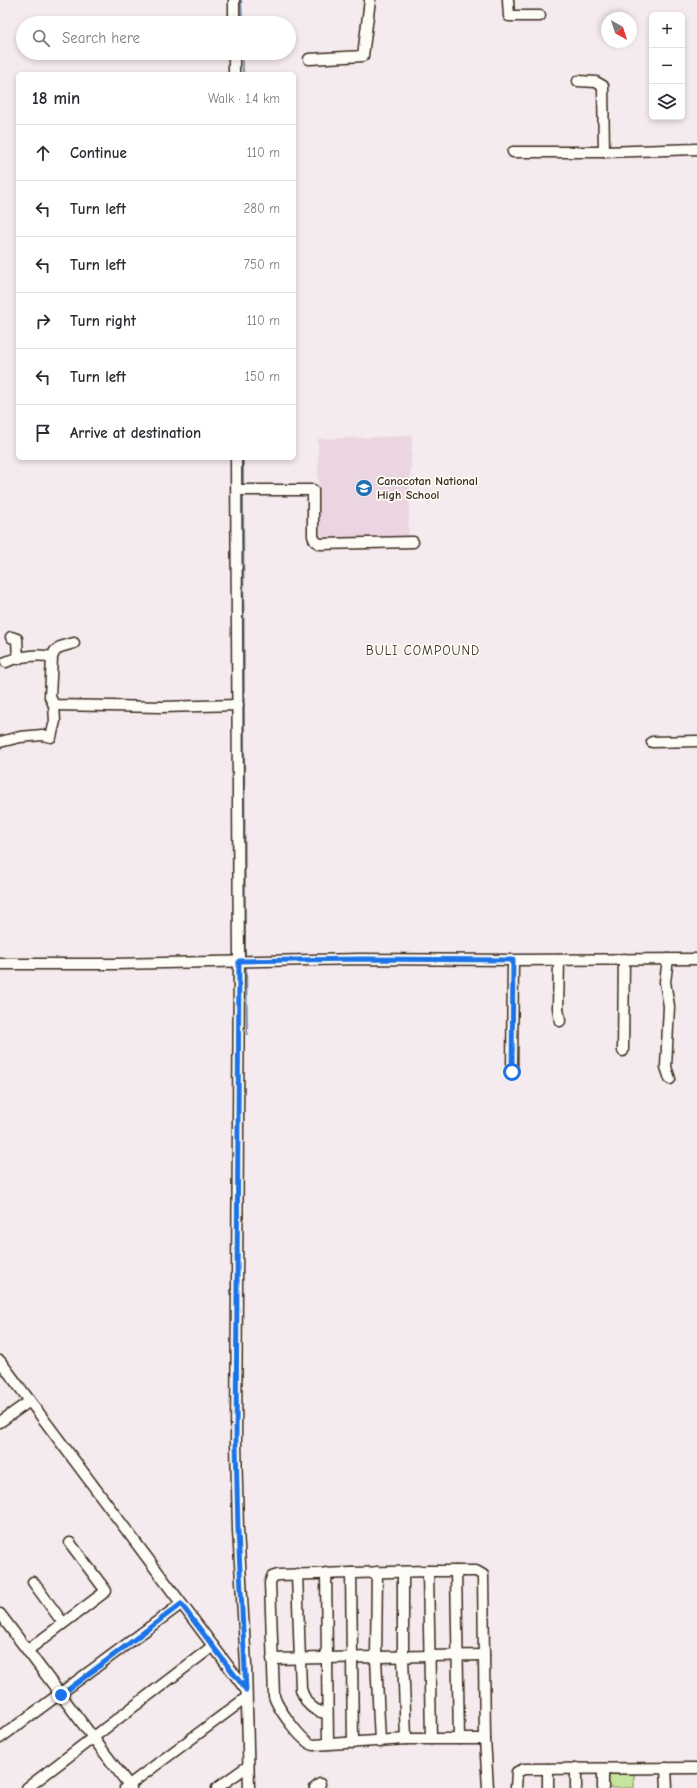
<!DOCTYPE html>
<meta charset="utf-8">
<style>
body{margin:0;font-family:"Comic Neue",sans-serif;background:#f7f7f7;color:#2b2b33}
.controls{position:absolute;right:12px;top:12px;display:grid;overflow:hidden;border-radius:6px;box-shadow:0 2px 6px #0003}
.controls button{width:36px;height:36px;display:grid;place-items:center;padding:0;border:0;border-bottom:1px solid #e1e1e2;background:#fff;color:#2b2b33;font:20px sans-serif}
.compass{position:absolute;left:601px;top:12px;width:36px;height:36px;border-radius:50%;background:#fff;box-shadow:0 2px 6px #0003;rotate:141deg}
.stop{position:absolute;width:12px;height:12px;margin:-9px;border:3px solid #1a73e8;border-radius:50%;background:#fff}
.stop.end{background:#1a73e8;border-color:#fff;box-shadow:0 1px 4px #0008}
.list{margin:0;padding:0;list-style:none}
h2{display:flex;justify-content:space-between;align-items:center;height:52px;margin:0;padding:0 16px;font-size:17px}
h2 small{font-size:13px;font-weight:400;color:#7c7c81}
.list li{display:grid;grid-template-columns:26px 1fr auto;gap:12px;align-items:center;box-sizing:border-box;height:56px;padding:0 16px;border-top:1px solid #e1e1e2}
.list b{display:block;font-size:15px;white-space:nowrap}
.list em{font-size:13px;font-style:normal;color:#7c7c81}
.icon{flex:none;width:22px;height:22px;fill:none;stroke:currentColor;stroke-width:2;stroke-linecap:round;stroke-linejoin:round}
.map{position:relative;flex:none;width:697px;height:1788px;overflow:hidden}
.search{position:absolute;background:#fff;box-shadow:0 2px 6px #0003;left:16px;top:16px;width:280px;height:44px;display:flex;align-items:center;gap:10px;box-sizing:border-box;padding:0 14px;border-radius:22px;color:#7c7c81;font-size:15px}
.panel{position:absolute;background:#fff;box-shadow:0 2px 6px #0003;left:16px;top:72px;width:280px;height:388px;border-radius:6px}
.map>svg:first-child{display:block}
.built{fill:#ebd5e0}
.green{fill:#c7e49c;stroke:#81875d}
.lines{fill:none;stroke-linecap:round;stroke-linejoin:round}
.stream{stroke:#728ca0;stroke-width:2}
.minor-casing{stroke:#3b2a1e;stroke-width:13}
.minor{stroke:#fdfcf7;stroke-width:10}
.route{stroke:#1a73e8;stroke-width:5}
.labels{text-anchor:middle;stroke-width:3.5;stroke-linejoin:round;paint-order:stroke}
.poi-label{font-size:12px;font-weight:bold;fill:#3b2a1e;stroke:#fdfcf7;text-anchor:start}
.neighbourhood-label{font-size:13px;letter-spacing:1px;fill:#3b2a1e;stroke:#fdfcf7}
</style>
<div class="map">
<svg width="697" height="1788" viewBox="0 0 697 1788">
<rect width="100%" height="100%" fill="#f5eaed"/>
<filter id="ink" filterUnits="userSpaceOnUse"><feTurbulence type="fractalNoise" baseFrequency=".025" numOctaves="2"/><feDisplacementMap in="SourceGraphic" scale="8" xChannelSelector="R" yChannelSelector="G"/><feConvolveMatrix kernelMatrix="1 2 1 2 8 2 1 2 1" color-interpolation-filters="sRGB"/></filter>
<g filter="url(#ink)">
<path class="built" d="M412,436L408,536L319,541L318,439Z"/>
<path class="green" d="M609,1773H634V1788H608Z"/>
<g class="lines">
<g class="stream">
<path d="M241,0L242,23"/>
<path d="M242,53L243,74"/>
<path d="M243,458V486"/>
<path d="M243,494L245,957"/>
<path d="M246,966L247,1034"/>
</g>
<defs>
<g id="minor">
<path d="M234,0V23"/>
<path d="M508,0L509,16H540"/>
<path d="M234,53V74"/>
<path d="M309,59L363,56L370,0"/>
<path d="M578,81L596,82L603,86L604,152"/>
<path d="M513,152H604L697,149"/>
<path d="M236,458L239,961L236,1443L238,1530L246,1665L249,1788"/>
<path d="M237,490H313V536L315,541L320,544L413,542"/>
<path d="M11,637L17,639L18,659"/>
<path d="M74,643L60,647L55,651L52,657L50,697L54,705L162,707L238,705"/>
<path d="M6,662C19,656 39,654 52,657"/>
<path d="M0,742L20,737L42,735L51,737L55,721L54,705"/>
<path d="M652,742L697,741"/>
<path d="M668,959L665,982L669,1006L666,1067L670,1079"/>
<path d="M559,960L558,1008L560,1021"/>
<path d="M0,964H114L361,959L513,960L697,959"/>
<path d="M623,1051L624,959"/>
<path d="M512,1072L513,960"/>
<path d="M0,1361L246,1690"/>
<path d="M0,1422L30,1401"/>
<path d="M428,1571H476L483,1575L485,1739H406L314,1745C302,1743 277,1707 274,1696L270,1583L272,1577L278,1575Z"/>
<path d="M428,1571L431,1739"/>
<path d="M456,1571L459,1739"/>
<path d="M377,1572L376,1658L380,1742"/>
<path d="M403,1572V1657L406,1739"/>
<path d="M326,1573L328,1744"/>
<path d="M351,1573L353,1743"/>
<path d="M297,1574L301,1689C305,1702 313,1712 327,1713"/>
<path d="M33,1582L63,1623"/>
<path d="M0,1614L131,1788"/>
<path d="M28,1650L106,1591L70,1543"/>
<path d="M272,1659L484,1655"/>
<path d="M0,1738L181,1604"/>
<path d="M485,1739L488,1788"/>
<path d="M576,1768V1788"/>
<path d="M666,1768L667,1788"/>
<path d="M548,1769V1788"/>
<path d="M603,1769V1788"/>
<path d="M27,1788L213,1646"/>
<path d="M125,1788L246,1698"/>
<path d="M217,1788L248,1766"/>
<path d="M315,1788L320,1784"/>
<path d="M516,1788L517,1772L524,1769L697,1768"/>
</g>
</defs>
<use href="#minor" class="minor-casing"/>
<use href="#minor" class="minor"/>
</g>
</g>
<g class="lines" filter="url(#ink)">
<path class="route" d="M61,1695L181,1604L246,1690L238,1530L236,1443L239,961L361,959L513,960L512,1072"/>
</g>
<defs>
<symbol id="school-disc" viewBox="-11 -11 22 22"><circle r="9.5" fill="#1f6fb2" stroke="#fdfcf7"/><path d="M0-5L7-2L0 1L-7-2ZM-4 1L0 2.5L4 1V4Q0 6-4 4Z" fill="#fff"/></symbol>
</defs>
<g fill-rule="evenodd">
<use href="#school-disc" x="354" y="478" width="20" height="20"/>
</g>
<g class="labels">
<g class="poi-label">
<text x="377" y="485">Canocotan National<tspan x="377" dy="14">High School</tspan></text>
</g>
<g class="neighbourhood-label">
<text x="423" y="655">BULI COMPOUND</text>
</g>
</g>
</svg>
<div class="controls">
<button>+</button>
<button>−</button>
<button><svg class="icon" aria-label="layers" viewBox="0 0 24 24"><path d="M12 4l9 5-9 5-9-5zM3 14l9 5 9-5"/></svg></button>
</div>
<svg class="compass" viewBox="-18 -18 36 36"><path d="M0-13l5 13h-10z" fill="#e53935"/><path d="M0 13l5-13h-10z" fill="#7c7c81"/></svg>
<div class="stop" style="left:512px;top:1072px"></div>
<div class="stop end" style="left:61px;top:1695px"></div>
<div class="search"><svg class="icon" aria-label="search" viewBox="0 0 24 24"><circle cx="10" cy="10" r="6"/><path d="M15 15l6 6"/></svg>Search here</div>
<section class="panel">
<h2>18 min<small>Walk · 1.4 km</small></h2>
<ul class="list">
<li><svg class="icon" aria-label="ahead" viewBox="0 0 24 24"><path d="M12 20V5M6 11l6-6 6 6"/></svg><div><b>Continue</b></div><em>110 m</em></li>
<li><svg class="icon" aria-label="left" viewBox="0 0 24 24"><path d="M17 20v-9H6M10 6l-5 5 5 5"/></svg><div><b>Turn left</b></div><em>280 m</em></li>
<li><svg class="icon" aria-label="left" viewBox="0 0 24 24"><path d="M17 20v-9H6M10 6l-5 5 5 5"/></svg><div><b>Turn left</b></div><em>750 m</em></li>
<li><svg class="icon" aria-label="right" viewBox="0 0 24 24"><path d="M7 20v-9h11M14 6l5 5-5 5"/></svg><div><b>Turn right</b></div><em>110 m</em></li>
<li><svg class="icon" aria-label="left" viewBox="0 0 24 24"><path d="M17 20v-9H6M10 6l-5 5 5 5"/></svg><div><b>Turn left</b></div><em>150 m</em></li>
<li><svg class="icon" aria-label="arrive" viewBox="0 0 24 24"><path d="M6 21V4h12l-3 4 3 4H6"/></svg><div><b>Arrive at destination</b></div></li>
</ul>
</section>
</div>
